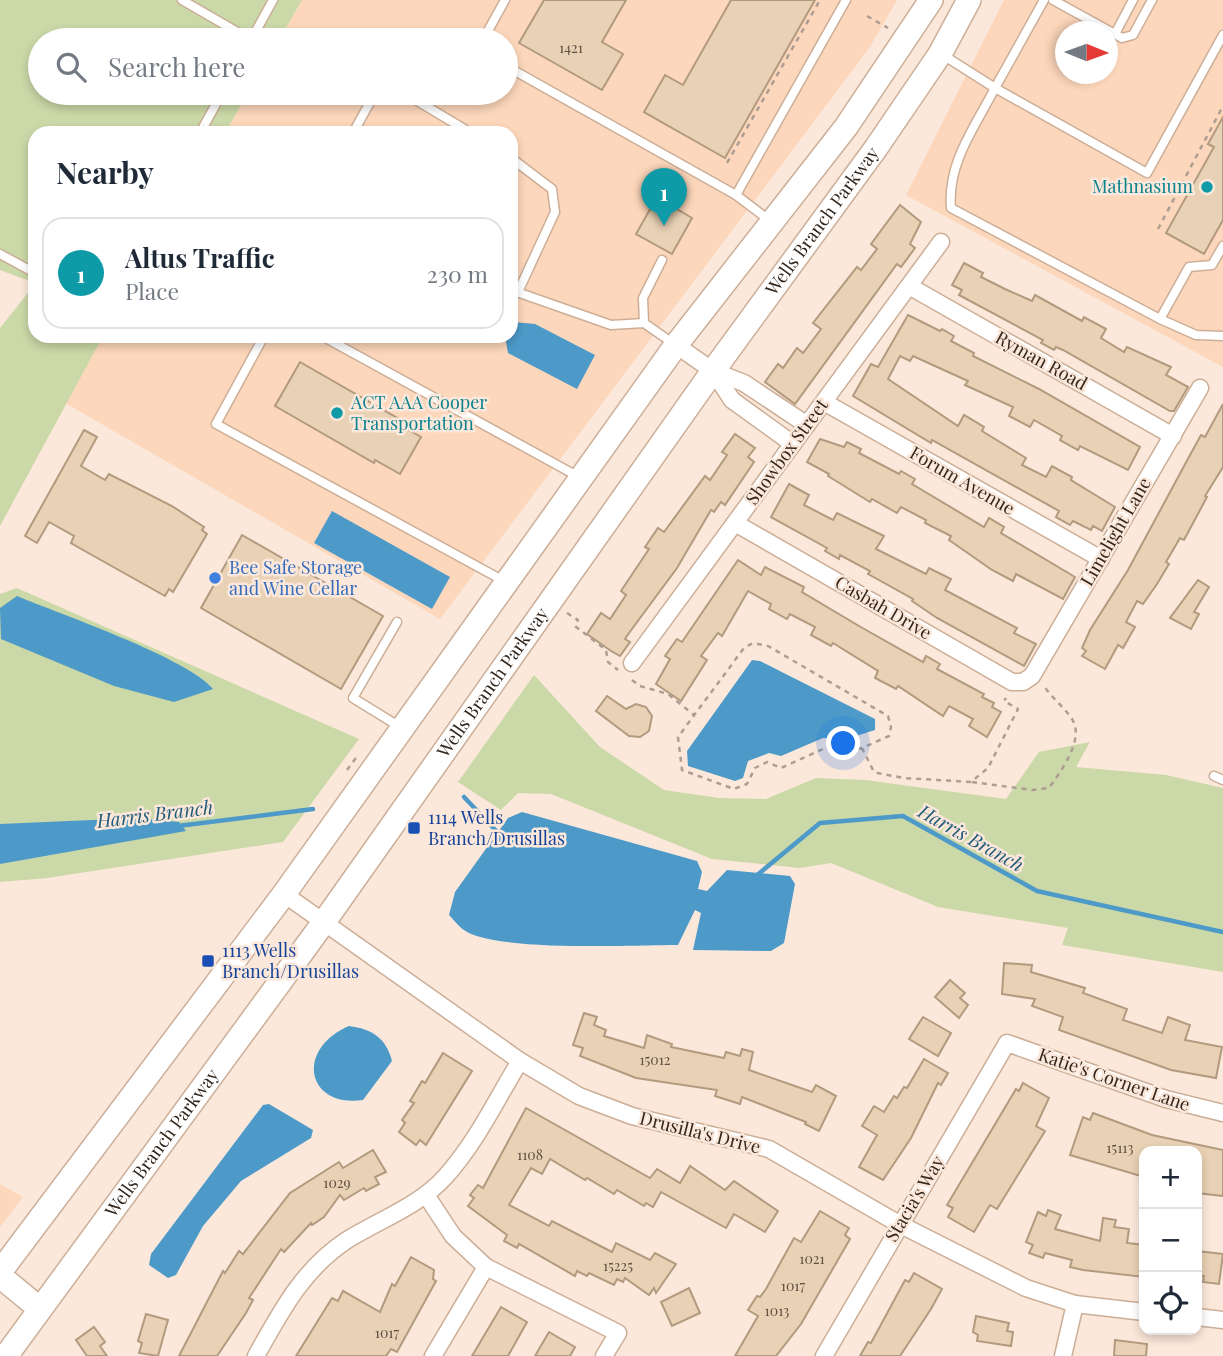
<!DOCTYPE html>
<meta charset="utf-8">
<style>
body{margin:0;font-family:"Playfair Display",serif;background:#f6f6f7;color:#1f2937}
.controls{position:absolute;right:21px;bottom:21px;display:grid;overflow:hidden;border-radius:14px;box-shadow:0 4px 10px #0003}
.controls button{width:63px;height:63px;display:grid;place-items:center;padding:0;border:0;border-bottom:2px solid #e0e1e3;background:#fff;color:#1f2937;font:35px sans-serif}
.compass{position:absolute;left:1055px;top:21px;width:63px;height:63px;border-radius:50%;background:#fff;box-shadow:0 4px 10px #0003;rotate:91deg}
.you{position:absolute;left:844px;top:744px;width:24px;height:24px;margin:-18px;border:5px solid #fff;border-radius:50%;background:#1a73e8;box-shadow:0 0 0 10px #1a73e833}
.badge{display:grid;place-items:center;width:46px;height:46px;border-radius:50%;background:#b45309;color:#fff;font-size:23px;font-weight:700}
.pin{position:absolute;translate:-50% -58px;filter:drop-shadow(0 2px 4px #0008)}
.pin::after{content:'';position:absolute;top:37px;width:24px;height:21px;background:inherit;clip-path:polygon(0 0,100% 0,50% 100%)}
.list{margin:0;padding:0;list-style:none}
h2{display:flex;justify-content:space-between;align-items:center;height:91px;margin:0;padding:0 28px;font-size:30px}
h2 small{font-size:23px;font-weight:400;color:#747a83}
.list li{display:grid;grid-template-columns:46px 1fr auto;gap:21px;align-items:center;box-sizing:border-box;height:112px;margin:0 14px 14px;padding:0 14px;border:2px solid #e0e1e3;border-radius:21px}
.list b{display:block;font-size:26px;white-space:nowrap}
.list p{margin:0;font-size:23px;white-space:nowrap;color:#747a83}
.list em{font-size:23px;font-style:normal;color:#747a83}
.icon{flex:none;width:38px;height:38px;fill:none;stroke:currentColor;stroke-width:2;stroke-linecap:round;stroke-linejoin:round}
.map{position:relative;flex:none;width:1223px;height:1356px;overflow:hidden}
.search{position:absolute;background:#fff;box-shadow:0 4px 10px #0003;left:28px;top:28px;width:490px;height:77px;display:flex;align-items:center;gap:18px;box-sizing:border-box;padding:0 24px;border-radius:38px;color:#747a83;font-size:26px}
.panel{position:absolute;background:#fff;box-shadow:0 4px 10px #0003;left:28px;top:126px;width:490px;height:217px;border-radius:21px}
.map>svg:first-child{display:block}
.built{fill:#fdd7bb;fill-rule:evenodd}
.green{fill:#cbd8a7}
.water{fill:#4d9ac9}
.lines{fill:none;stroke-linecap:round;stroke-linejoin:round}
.stream{stroke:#4d9ac9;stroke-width:4.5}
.building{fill:#e8d1b4;stroke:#b19a7e;stroke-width:2}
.lane-casing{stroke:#ccae97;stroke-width:11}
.street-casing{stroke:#ccae97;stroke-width:19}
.secondary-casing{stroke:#ccae97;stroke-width:26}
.path{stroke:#ae9e92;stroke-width:2.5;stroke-dasharray:5 5;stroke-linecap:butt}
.lane{stroke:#fff;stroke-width:8}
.street{stroke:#fff;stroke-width:16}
.secondary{stroke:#fff;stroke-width:23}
.culture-dot{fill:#0f9aa8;stroke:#fbe8da;stroke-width:2.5}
.shop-dot{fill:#3f7fe0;stroke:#fbe8da;stroke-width:2.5}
.transit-dot{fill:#1a4fb4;stroke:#fbe8da;stroke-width:2.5}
.labels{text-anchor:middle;stroke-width:5;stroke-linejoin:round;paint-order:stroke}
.number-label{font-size:14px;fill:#605143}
.culture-label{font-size:18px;fill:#0d838f;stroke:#fbe8da;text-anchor:end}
.street-label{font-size:18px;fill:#32261d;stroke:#fbe8da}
.shop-label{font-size:18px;fill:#366cbe;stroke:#fbe8da;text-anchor:start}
.transit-label{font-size:18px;fill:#164399;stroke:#fbe8da;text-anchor:start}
.water-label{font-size:19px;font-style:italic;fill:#215a7b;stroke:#fbe8da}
</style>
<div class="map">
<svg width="1223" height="1356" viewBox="0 0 1223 1356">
<rect width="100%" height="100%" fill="#fbe8da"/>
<g class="built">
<path d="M302,0H897L870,47L440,619L65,403L103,336H511V133H225L248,93H506V40H279Z"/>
<path d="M1004,0H1223V367L906,195ZM1066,32H1108V74H1066Z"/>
<path d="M0,1184L23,1197L0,1227Z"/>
</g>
<g class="green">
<path d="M0,0H302L279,40H40V93H248L225,133H35V283L0,270Z"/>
<path d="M35,284V336H103L0,526V328Z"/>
<path d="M17,588L359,739L283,842L47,878L0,882V594Z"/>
<path d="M534,675L600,747L664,790L719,798L766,799L816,778L865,780L1006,799L1039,752L1090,742L1076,767L1166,775L1223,788V972L1062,945L1068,928L938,907L831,863L800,868L712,859L551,794L518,793L501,810L458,782Z"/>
</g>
<g class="water">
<path d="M513,322L535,324L595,355L577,389L508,353L505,336H511Z"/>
<path d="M332,511L450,577L432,609L314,543Z"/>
<path d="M17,596C60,614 188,658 213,689L174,702L114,686L1,639L0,608Z"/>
<path d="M752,660L760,661L875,719V730L847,739L823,738L781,756L769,753L748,761L743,778L735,781L688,766L687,751Z"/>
<path d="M522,812L697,861L702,872L698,889L707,891L727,870L790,876L795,884L784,943L771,951L693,950L701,913L695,910L678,945C635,945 494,952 464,930C459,927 454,920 449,915L455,892L508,818Z"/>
<path d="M138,818L179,822L186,831L0,864V824Z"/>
<path d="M349,1026C372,1029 386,1038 392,1061L363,1100C306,1108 295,1049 349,1026Z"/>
<path d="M269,1104L313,1130L311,1138L241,1181L203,1226L176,1275L168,1278L149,1265L151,1254L263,1105Z"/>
</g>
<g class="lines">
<g class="stream">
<path d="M464,797L501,836"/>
<path d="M178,826L313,809"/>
<path d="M756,876L820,823L903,816L1037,891L1223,932"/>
</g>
</g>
<g class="building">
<path d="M544,0H626L602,42L623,54L602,90L519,43Z"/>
<path d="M731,0H815L725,158L644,112L665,75L683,85Z"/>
<path d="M1223,117V220L1204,254L1166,233L1214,147L1208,144Z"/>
<path d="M657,197L692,218L672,254L636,234Z"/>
<path d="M900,205L921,222L910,244L915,248L901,267L897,264L795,404L765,382L778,364L783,368L797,348L803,353L821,329L813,323L857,267L861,270L877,249L871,244Z"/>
<path d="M964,263L983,273L981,277L1005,289L1032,301L1035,295L1082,321L1084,317L1106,329L1101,338L1124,352L1127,347L1171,367L1166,375L1188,387L1174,411H1170L1063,350L1056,347L1054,350L1041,343L1043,340L959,295L962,290L952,285Z"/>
<path d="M908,315L940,331L942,329L954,336L951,341L974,353L973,356L1039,389L1140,447L1128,470L1080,446L1078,450L1060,440L1062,436L1034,420L1030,427L1009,416L1013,407L965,385L968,381L913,356L910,361L900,356L888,379L958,426L964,415L984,427L982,431L1026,458L1022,465L1046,477L1052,466L1072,477L1071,480L1115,507L1102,531L1093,526L1091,530L1073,521L1070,525L1056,517L1059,511L932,440L931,443L853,396L871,364L878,367Z"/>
<path d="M300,362L399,419L397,423L421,437L400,474L375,460L374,463L275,406Z"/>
<path d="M1223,404V467L1205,496L1207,497L1184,540L1180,538L1166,562L1169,564L1157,584L1143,604L1137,601L1126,622L1135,627L1123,648L1118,645L1105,669L1082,656L1086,651L1082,648L1090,630L1128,570L1190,455L1201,435L1205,437Z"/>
<path d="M84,430L97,437L81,466L105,480L109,474L172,506L204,527L202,530L207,534L173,592L169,589L165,596L83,550L71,543L74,536L49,522L37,543L25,536Z"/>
<path d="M735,434L755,448L748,457L754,462L725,505L721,502L714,512L711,510L677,568L629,633L625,639L630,642L620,656L611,651L587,634L601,613L610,619L626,595L621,591L649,549L645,547L658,528L664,532L705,476L710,480L727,455L722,452Z"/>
<path d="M820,439L844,447L847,442L861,449L859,453L899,474L901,471L915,479L912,484L984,527L989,518L1004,527L1001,533L1075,577L1063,599L1016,574L1013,581L992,570L949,540L951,536L925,523L926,520L901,507L897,513L872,499L870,502L828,476L829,474L807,462Z"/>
<path d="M789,484L809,495L804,505L833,520L837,513L884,536L876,549L926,574L929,568L951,579L945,590L1017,628L1014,633L1036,644L1024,666L937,618L912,601L913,599L868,574L870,571L840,555L839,559L825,551L827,548L771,517Z"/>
<path d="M242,535L383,616L341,689L201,608Z"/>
<path d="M738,560L761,575L765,567L804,587L802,592L859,626L923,662L926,656L940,664L937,669L984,694L982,697L994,703L992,707L1001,712L987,737L969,726L973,719L949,706L943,716L898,686L896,689L875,678L878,671L833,643L831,646L811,635L815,627L790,614L787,619L769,609L771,604L748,591L722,636L718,633L701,656L707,660L681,701L656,684L670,659L665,656L677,639L682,642Z"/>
<path d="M1198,580L1209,587L1194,612L1199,614L1191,629L1170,618Z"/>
<path d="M607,696L626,709L636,704L646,707L652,716L649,731L640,737L629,736L596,711Z"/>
<path d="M1004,963L1032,965L1031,972L1085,988L1083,993L1127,1009L1123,1020L1162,1033L1168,1017L1190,1025L1185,1040L1222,1047L1216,1078L1171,1070L1059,1030L1063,1017L1032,1006L1035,999L1002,994Z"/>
<path d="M950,980L965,993L960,998L968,1005L959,1018L935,997Z"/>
<path d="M584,1013L597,1017L594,1025L606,1030L604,1036L644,1048L647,1035L672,1044L671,1047L724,1058L726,1052L740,1056L742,1049L753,1052L749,1070L812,1092L816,1085L836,1096L819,1131L805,1124L806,1122L742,1097L740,1104L715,1096L717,1090L636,1078L580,1056L583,1048L573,1045Z"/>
<path d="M923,1017L951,1033L938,1056L909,1039Z"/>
<path d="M443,1053L472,1071L426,1145L420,1140L416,1145L399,1132L405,1123L402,1120L414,1103L410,1101L422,1081L425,1083Z"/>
<path d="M924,1059L948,1073L941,1085L938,1083L911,1138L883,1180L859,1167L877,1135L862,1126L874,1106L884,1112L894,1096L897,1098L904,1087L907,1088Z"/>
<path d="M1023,1083L1049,1098L1036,1126L1045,1131L997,1209L990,1205L974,1232L948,1217L953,1208L947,1205L1016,1089L1019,1091Z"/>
<path d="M526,1108L650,1178L657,1169L680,1183L690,1166L725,1190L734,1181L778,1211L765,1232L734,1214L726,1228L661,1192L653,1207L646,1203L644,1206L617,1190L614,1194L587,1178L585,1180L550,1159L542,1174L531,1168L509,1205L549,1226L552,1221L612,1252L616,1243L650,1260L655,1253L676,1264L656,1293L654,1288L649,1295L625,1278L623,1282L617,1279L614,1285L589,1273L587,1276L577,1271L575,1276L519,1244L517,1248L504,1241L507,1235L468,1206L474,1198L470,1195L478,1185L483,1188Z"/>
<path d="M1093,1113L1152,1135L1223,1150V1196L1197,1193V1151H1144V1177L1070,1155L1083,1117L1090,1120Z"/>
<path d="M373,1150L386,1172L375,1177L379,1184L366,1191L364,1188L344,1200L340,1195L324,1217L312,1225L311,1223L284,1252L281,1249L249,1298L253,1300L246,1313L217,1356H179L223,1271L225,1273L239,1251L243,1254L290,1193L339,1162L343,1168Z"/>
<path d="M1048,1210L1061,1215L1055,1229L1100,1241L1103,1218L1116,1220L1114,1227L1129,1229L1127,1243L1144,1245V1277L1083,1270L1070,1267L1072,1260L1045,1253L1043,1258L1029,1253L1033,1245L1026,1242L1038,1212L1046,1216Z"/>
<path d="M820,1211L849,1228L845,1235L850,1239L801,1324L776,1356H735L758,1316L748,1310L757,1296L760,1297L766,1289L794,1238L801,1242Z"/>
<path d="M1197,1251L1223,1254L1219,1284L1203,1282L1204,1276L1198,1275Z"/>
<path d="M411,1257L434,1270L433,1279L436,1281L397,1352L391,1349L386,1356H296L332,1298L338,1301L343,1291L380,1312L392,1284L395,1286Z"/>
<path d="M914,1273L942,1289L931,1309L900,1356H860L868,1342L871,1343L905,1280L909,1282Z"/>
<path d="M689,1288L700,1313L672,1326L661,1302Z"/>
<path d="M501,1307L527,1322L508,1356H472Z"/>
<path d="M146,1314L168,1320L158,1356L139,1353L142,1343L138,1341Z"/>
<path d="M976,1316L1009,1323L1007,1331L1013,1332L1011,1346L977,1341L978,1335L973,1332Z"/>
<path d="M94,1327L105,1342L100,1346L107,1356H87L76,1340Z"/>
<path d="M549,1332L575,1347L570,1356H535Z"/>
<path d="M1115,1340L1147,1344L1146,1356H1114Z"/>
</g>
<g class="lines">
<defs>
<g id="lane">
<path d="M182,0L251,40"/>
<path d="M1053,0L1122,38L1133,35L1152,0"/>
<path d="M1115,34L1133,0"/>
<path d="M1223,35L1147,173L995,88C975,127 947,163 951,208L1160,319L1196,335L1223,336"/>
<path d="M251,40L273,0"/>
<path d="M483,40L505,0"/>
<path d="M943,55L995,88L1044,0"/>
<path d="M506,66L736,195L769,220"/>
<path d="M404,93L471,133"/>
<path d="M200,133L222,93"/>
<path d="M353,133L375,93"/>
<path d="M511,158L552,189L555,212L518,292"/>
<path d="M736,195L846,0"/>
<path d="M0,254L35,273"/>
<path d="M511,290L611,325L644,323L674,344"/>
<path d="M1160,319L1189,267L1212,265L1223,246"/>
<path d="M644,323L643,298L662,260"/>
<path d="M264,336L216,424L504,581"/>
<path d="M322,336L579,477"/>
<path d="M397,622L353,698L400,727"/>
<path d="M1214,776L1223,780"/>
</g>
<g id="street">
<path d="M909,286L1173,436"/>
<path d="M676,345L713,371L744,383L807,425"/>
<path d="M713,371L732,400L793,444"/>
<path d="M824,402L1101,559"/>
<path d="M735,523L1012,682H1023L1032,676L1200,388"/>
<path d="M632,663L941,242"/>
<path d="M284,894L520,1061L579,1096L632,1116L769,1149L899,1224L1026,1288L1075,1304L1144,1312"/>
<path d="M426,1195L453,1236L486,1267L618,1333L604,1356"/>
<path d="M1197,1317L1223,1320"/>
<path d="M256,1356C281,1311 303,1269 347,1240C379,1220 419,1206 445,1177C476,1143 496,1100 520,1061"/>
<path d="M433,1356L486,1267"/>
<path d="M824,1356L1007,1043L1166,1099L1223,1113"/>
<path d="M1063,1356L1075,1304"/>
</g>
<g id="secondary">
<path d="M0,1272L284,894L676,345L846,127L931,0"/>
<path d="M0,1276L40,1309"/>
<path id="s1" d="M6,1356L324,922L713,371L876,148L940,54L969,0"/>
</g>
</defs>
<use href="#lane" class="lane-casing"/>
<use href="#street" class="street-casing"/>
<use href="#secondary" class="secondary-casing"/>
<g class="path">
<path d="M867,16L888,28"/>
<path d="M727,163L820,0"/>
<path d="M1158,229L1223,106"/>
<path d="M567,613L578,620L575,626L606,650L608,662L618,670"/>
<path d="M632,680L640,686L668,694L694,715"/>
<path d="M862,748L848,752L823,749L781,768L767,762L755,768L747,784L734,789L682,770L678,737L744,648L753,643L768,646L888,716L891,727L889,736L862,748L874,772L882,774L904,778L971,782L988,768L1018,709L1004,701L1006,698"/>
<path d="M347,770L358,755"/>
<path d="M972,782L1032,790L1049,788C1061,771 1085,739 1072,719C1064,707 1052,698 1044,686"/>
</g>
<use href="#lane" class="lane"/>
<use href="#street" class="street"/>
<use href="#secondary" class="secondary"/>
</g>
<g class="culture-dot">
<circle cx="1207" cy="187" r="7"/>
<circle cx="337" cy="413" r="7"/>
</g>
<circle class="shop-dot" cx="215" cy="578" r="7"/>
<g class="transit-dot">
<rect x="407" y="821" width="14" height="14" rx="3.5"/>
<rect x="201" y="954" width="14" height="14" rx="3.5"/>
</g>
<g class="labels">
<g class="number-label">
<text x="571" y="53">1421</text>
<text x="655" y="1065">15012</text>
<text x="1120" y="1153">15113</text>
<text x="530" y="1160">1108</text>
<text x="337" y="1188">1029</text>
<text x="812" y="1264">1021</text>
<text x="618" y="1271">15225</text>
<text x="793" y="1291">1017</text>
<text x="777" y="1316">1013</text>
<text x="387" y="1338">1017</text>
</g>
<g class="culture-label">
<text x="1193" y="193">Mathnasium</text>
<text x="351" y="409" text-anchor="start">ACT AAA Cooper<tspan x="351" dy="21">Transportation</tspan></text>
</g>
<g class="street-label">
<text dy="6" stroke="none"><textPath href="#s1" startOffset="1398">Wells Branch Parkway</textPath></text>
<text transform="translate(1041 361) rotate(29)" y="6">Ryman Road</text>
<text transform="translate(787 452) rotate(-54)" y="6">Showbox Street</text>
<text transform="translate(962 481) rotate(30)" y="6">Forum Avenue</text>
<text transform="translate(1116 532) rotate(-60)" y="6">Limelight Lane</text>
<text transform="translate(883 608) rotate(30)" y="6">Casbah Drive</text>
<text dy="6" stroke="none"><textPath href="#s1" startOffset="831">Wells Branch Parkway</textPath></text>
<text transform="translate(1114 1080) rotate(19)" y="6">Katie's Corner Lane</text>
<text transform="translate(700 1133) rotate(14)" y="6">Drusilla's Drive</text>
<text dy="6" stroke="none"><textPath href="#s1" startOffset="264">Wells Branch Parkway</textPath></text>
<text transform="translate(915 1199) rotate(-59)" y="6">Stacia's Way</text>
</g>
<g class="shop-label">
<text x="229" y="574">Bee Safe Storage<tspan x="229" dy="21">and Wine Cellar</tspan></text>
</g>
<g class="transit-label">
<text x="428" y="824">1114 Wells<tspan x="428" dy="21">Branch/Drusillas</tspan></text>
<text x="222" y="957">1113 Wells<tspan x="222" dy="21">Branch/Drusillas</tspan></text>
</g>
<g class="water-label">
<text transform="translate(155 814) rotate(-7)" y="7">Harris Branch</text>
<text transform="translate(971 838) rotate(29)" y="7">Harris Branch</text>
</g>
</g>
</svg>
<div class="controls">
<button>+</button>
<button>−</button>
<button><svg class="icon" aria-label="locate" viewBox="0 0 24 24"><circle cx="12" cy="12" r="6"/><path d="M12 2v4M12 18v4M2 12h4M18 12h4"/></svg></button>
</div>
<svg class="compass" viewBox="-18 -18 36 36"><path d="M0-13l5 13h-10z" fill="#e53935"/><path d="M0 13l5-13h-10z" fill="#747a83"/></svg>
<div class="you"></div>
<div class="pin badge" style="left:664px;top:226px;background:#0f9aa8">1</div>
<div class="search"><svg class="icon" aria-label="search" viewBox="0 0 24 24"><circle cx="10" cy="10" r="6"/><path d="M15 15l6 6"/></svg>Search here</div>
<section class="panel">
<h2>Nearby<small></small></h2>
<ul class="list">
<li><span class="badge" style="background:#0f9aa8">1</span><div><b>Altus Traffic</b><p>Place</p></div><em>230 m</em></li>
</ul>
</section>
</div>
